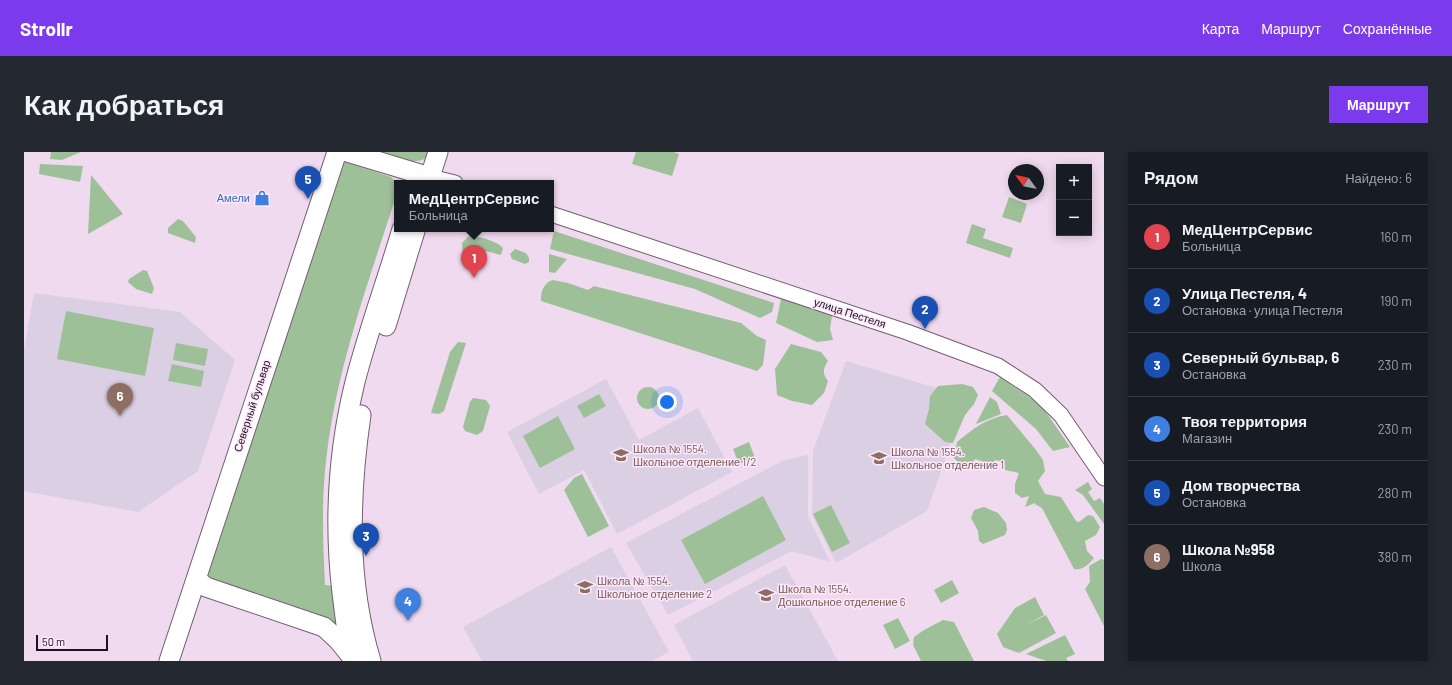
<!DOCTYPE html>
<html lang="ru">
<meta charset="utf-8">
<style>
body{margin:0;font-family:Barlow,sans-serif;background:#242831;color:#f1f3f6}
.controls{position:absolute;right:12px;top:12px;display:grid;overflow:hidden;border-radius:0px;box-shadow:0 2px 10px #0003}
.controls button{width:36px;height:36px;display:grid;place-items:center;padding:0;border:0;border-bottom:1px solid #363941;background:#171b24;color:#f1f3f6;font:20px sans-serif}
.compass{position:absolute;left:984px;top:12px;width:36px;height:36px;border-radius:50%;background:#171b24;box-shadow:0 2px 10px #0003;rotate:303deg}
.scale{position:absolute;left:12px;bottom:10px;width:72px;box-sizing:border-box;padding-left:4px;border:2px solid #1d151d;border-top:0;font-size:11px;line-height:14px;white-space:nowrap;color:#1d151d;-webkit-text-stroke:3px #fde7fc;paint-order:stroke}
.you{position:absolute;left:643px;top:250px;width:14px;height:14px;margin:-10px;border:3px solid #fff;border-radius:50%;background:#1a73e8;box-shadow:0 0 0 6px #1a73e833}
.badge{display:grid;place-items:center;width:26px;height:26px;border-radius:50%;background:#7c3aed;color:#fff;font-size:13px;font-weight:700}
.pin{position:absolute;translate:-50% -33px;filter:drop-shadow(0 1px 2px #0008)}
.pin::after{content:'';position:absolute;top:21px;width:14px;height:12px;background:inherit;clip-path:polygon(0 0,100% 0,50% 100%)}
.popup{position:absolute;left:370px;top:28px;width:160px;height:52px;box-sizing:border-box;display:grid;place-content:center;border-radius:0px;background:#171b24;filter:drop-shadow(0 1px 3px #0005);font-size:13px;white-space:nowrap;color:#9ea1a6}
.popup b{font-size:15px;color:#f1f3f6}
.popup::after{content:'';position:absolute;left:50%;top:100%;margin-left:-8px;border:8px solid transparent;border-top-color:#171b24}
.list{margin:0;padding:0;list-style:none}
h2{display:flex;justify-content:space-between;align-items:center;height:52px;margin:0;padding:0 16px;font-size:17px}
h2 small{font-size:13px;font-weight:400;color:#9ea1a6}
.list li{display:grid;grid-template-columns:26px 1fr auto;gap:12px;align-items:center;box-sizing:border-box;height:64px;padding:0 16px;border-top:1px solid #363941}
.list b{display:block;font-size:15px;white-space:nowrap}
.list p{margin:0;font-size:13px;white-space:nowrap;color:#9ea1a6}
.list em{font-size:13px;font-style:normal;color:#9ea1a6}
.map{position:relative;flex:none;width:1080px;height:509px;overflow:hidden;border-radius:0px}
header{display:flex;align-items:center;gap:24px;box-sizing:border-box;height:56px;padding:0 20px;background:#7c3aed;color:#fff}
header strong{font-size:19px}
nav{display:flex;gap:22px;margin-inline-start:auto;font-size:14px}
.intro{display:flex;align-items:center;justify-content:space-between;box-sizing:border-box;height:96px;padding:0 24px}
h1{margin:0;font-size:28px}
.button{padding:10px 18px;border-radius:0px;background:#7c3aed;color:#fff;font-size:14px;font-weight:700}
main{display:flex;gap:24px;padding:0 24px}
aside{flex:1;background:#171b24;border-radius:0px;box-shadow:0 2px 10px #0003}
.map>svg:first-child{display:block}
.education{fill:#dbcfe3}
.green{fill:#9ec099}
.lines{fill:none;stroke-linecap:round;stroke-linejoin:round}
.minor-casing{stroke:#725f71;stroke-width:17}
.major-casing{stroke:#725f71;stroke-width:21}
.minor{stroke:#fff;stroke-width:15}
.major{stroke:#fff;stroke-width:19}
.labels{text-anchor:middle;stroke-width:3;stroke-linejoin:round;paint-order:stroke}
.shop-label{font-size:11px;fill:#366cbe;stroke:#fde7fc;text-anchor:end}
.street-label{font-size:11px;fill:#1d151d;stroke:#fde7fc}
.education-label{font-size:11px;fill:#785e54;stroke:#fde7fc;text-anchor:start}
</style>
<header>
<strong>Strollr</strong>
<nav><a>Карта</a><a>Маршрут</a><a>Сохранённые</a></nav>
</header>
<div class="intro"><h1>Как добраться</h1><a class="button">Маршрут</a></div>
<main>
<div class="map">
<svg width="1080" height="509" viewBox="0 0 1080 509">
<rect width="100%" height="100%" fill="#f0daef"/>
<g class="education">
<path d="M10,141L156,160L211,208L174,319L114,360L0,339V198Z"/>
<path d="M822,209L943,245L903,359L812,411L788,363L789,299Z"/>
<path d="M582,227L615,288L674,256L708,320L593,382L560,318L515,342L483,280Z"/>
<path d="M784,303V364L806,410L768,399L644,463L602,391L758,309Z"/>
<path d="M587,395L645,500L628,509H458L439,475Z"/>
<path d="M761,413L814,509H669L650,473Z"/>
</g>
<g class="green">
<path d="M27,0H57L38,8L26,7Z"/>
<path d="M358,0H407C397,18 372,5 358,0Z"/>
<path d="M612,0H650L655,2L648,24L608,12Z"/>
<path d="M322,10L367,25L373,31V41C346,126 314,211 303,301C297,345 299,389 301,433L313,434L318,477L187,431L181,420L316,11Z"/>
<path d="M16,12L59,14L56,30L15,22Z"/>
<path d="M67,23L99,62L64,82Z"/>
<path d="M985,45L1003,52L997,71L978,65Z"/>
<path d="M154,67L159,69L172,85L171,91L144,81V76Z"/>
<path d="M948,72L962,77L959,86L989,96L986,106L942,91Z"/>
<path d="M530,79L750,151L748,160L736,166L671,137L526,97Z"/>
<path d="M445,84C453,83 475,90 479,96L477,103L462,99L458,104L449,102L446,105L439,103L438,91Z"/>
<path d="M491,97L502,101L505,106V110L501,112L488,107L486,102Z"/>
<path d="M525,102L543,107L531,121L525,120Z"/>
<path d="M119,118L123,119L130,136L128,142L112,137L104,130L105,127Z"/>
<path d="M529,128L544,131L564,138L570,134L717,171L733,184L742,188L739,213L733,219L517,149C516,141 520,130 529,128Z"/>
<path d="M757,147L808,164L806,177L809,188L793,190L752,171Z"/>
<path d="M42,159L130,176L121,224L33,207Z"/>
<path d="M434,190L442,191L420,259L415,262L407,261L426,200Z"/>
<path d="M152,191L184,197L181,214L149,208Z"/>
<path d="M767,192L797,200L804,209C799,217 798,221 804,229L800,241L788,253L768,249L753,243L751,217Z"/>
<path d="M148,212L180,219L177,235L144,229Z"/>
<path d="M976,225L1017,253L1046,295L1029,299L1012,277L968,239Z"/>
<path d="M938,232L949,235L954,243L950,252L941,263L929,291L921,290L901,272L905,257L906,244L914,234Z"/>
<circle cx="624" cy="246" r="11"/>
<path d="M575,242L582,254L560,266L553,254Z"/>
<path d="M966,245L973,250L977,262L952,272Z"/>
<path d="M449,246L462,248L466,254L459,279L453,283L441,279L439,275L446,250Z"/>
<path d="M983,263L1012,298L1019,308L1021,319L1014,329L1021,342L1037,345L1052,369L1055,370L1064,363L1069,364L1076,375L1072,383L1061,389L1063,399L1070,406C1065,412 1058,419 1050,417L1018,356L1011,352V351L1001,355L1005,344L998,346L991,341V332L995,321L981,318L980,310L971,308L969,313L951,307L949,310L935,311L930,306L933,290C949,277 962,266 983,263Z"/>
<path d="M534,264L551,297L516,316L499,284Z"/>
<path d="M725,290L731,306L715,312L709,297Z"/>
<path d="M558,322L585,374L564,385L540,338L550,326Z"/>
<path d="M1064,330L1068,337L1064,340L1070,349L1076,346L1080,352V372L1059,343L1051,338Z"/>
<path d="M739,344L762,388L681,432L657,388Z"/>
<path d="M807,353L826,391L808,400L789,362Z"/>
<path d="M960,355L974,361L982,371L983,378L981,383L959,392L955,389L954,379L947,366L950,358Z"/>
<path d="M1077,407L1080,408V474L1061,437L1066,430L1065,414Z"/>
<path d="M928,428L935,441L917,451L910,438Z"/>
<path d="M1011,445L1020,463L1002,473L1022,463L1032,481L995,501L979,495L973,482L991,456Z"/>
<path d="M874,466L886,489L871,497L859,473Z"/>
<path d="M919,468L930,470L950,509H897L889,493L890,485L900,478Z"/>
<path d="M1041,483L1051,502L1042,506L1044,509H1022L1002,502Z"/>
</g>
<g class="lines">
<defs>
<g id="minor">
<path d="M406,25L431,31"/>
<path d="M527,62L883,180L974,214L1011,238L1037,263L1080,326"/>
</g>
<g id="major">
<path d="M323,0L406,25"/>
<path d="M404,31L414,0"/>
<path d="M362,174L391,79"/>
<path d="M337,263C325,345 323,429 347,509"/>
<path d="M173,428L182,435L300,475L314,488L327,504"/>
<path d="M145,509L313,0"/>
<path d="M330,509C322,486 321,462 318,441C310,372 314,298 331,230C344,179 363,128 378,77"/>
</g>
</defs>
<use href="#minor" class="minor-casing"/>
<use href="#major" class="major-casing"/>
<use href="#minor" class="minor"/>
<use href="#major" class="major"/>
</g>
<defs>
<symbol id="shop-bare" viewBox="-9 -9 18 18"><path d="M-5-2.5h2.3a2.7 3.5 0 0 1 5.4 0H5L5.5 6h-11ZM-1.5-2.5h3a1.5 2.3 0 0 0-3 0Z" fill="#3f7fe0" stroke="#fde7fc" stroke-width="2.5" paint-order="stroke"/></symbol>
<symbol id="school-bare" viewBox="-9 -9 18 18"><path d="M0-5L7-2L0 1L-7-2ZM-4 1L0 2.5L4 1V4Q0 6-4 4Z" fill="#8d6e63" stroke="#fde7fc" stroke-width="2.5" paint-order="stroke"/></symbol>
</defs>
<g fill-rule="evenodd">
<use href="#shop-bare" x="227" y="35" width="22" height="22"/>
<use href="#school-bare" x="586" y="292" width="22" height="22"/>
<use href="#school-bare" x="844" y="295" width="22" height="22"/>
<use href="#school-bare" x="550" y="424" width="22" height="22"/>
<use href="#school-bare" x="731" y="432" width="22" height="22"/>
</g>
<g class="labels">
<g class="shop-label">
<text x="226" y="50">Амели</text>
</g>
<g class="street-label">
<text transform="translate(826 161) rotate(18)" y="4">улица Пестеля</text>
<text transform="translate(228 254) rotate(-72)" y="4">Северный бульвар</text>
</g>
<g class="education-label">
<text x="609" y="301">Школа № 1554.<tspan x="609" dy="13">Школьное отделение 1/2</tspan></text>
<text x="867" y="304">Школа № 1554.<tspan x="867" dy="13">Школьное отделение 1</tspan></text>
<text x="573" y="433">Школа № 1554.<tspan x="573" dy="13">Школьное отделение 2</tspan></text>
<text x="754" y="441">Школа № 1554.<tspan x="754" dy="13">Дошкольное отделение 6</tspan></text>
</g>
</g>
</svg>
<div class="controls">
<button>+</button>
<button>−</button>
</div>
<svg class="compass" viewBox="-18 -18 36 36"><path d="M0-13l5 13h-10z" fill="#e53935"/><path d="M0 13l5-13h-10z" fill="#9ea1a6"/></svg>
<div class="scale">50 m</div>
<div class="you"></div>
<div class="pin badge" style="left:450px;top:126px;background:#e0444e">1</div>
<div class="popup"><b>МедЦентрСервис</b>Больница</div>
<div class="pin badge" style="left:901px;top:177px;background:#1a4fb4">2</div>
<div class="pin badge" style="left:342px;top:404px;background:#1a4fb4">3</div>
<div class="pin badge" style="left:384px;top:469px;background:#3f7fe0">4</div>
<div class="pin badge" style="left:284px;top:47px;background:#1a4fb4">5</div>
<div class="pin badge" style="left:96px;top:264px;background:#8d6e63">6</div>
</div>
<aside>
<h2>Рядом<small>Найдено: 6</small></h2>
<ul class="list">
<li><span class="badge" style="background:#e0444e">1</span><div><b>МедЦентрСервис</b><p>Больница</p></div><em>160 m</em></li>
<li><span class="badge" style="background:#1a4fb4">2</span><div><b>Улица Пестеля, 4</b><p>Остановка · улица Пестеля</p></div><em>190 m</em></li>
<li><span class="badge" style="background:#1a4fb4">3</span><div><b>Северный бульвар, 6</b><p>Остановка</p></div><em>230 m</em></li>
<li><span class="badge" style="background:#3f7fe0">4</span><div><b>Твоя территория</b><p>Магазин</p></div><em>230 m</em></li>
<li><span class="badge" style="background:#1a4fb4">5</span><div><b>Дом творчества</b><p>Остановка</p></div><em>280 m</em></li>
<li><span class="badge" style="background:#8d6e63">6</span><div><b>Школа №958</b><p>Школа</p></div><em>380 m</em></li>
</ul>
</aside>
</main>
